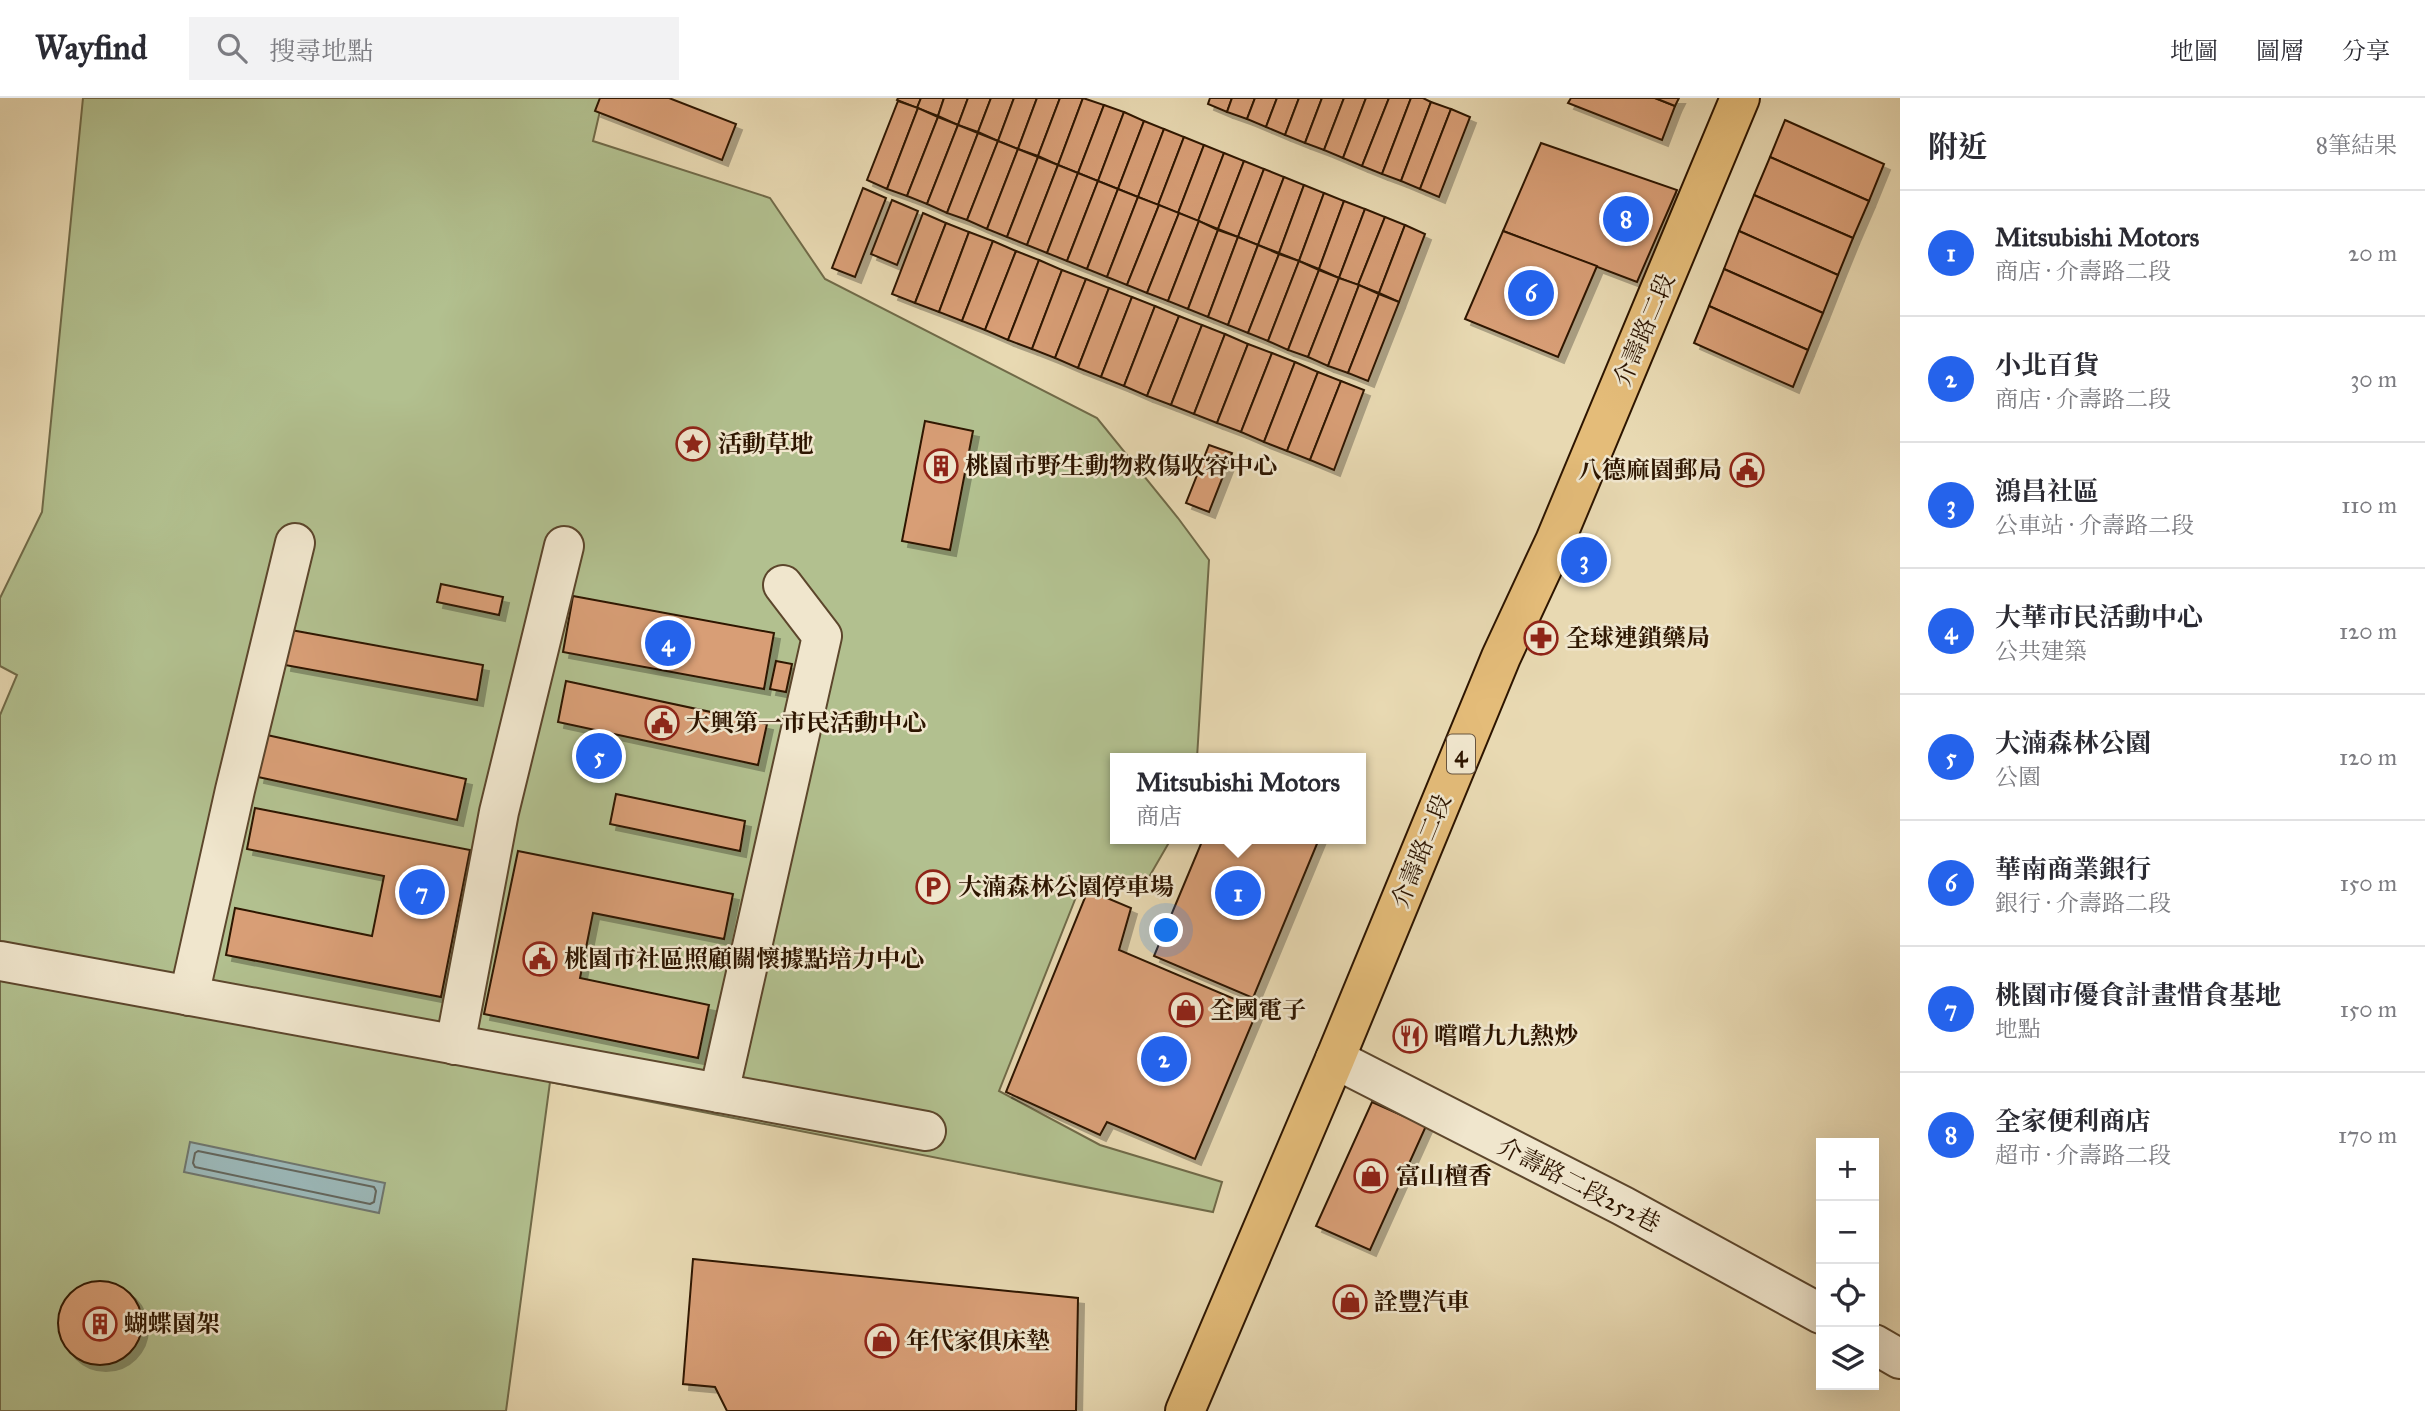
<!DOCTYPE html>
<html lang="zh-TW">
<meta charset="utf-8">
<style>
body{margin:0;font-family:"IM FELL Great Primer","Noto Serif TC",serif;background:#f2f2f3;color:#2b2b33}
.controls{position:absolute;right:21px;bottom:21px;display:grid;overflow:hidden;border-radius:0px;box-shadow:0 7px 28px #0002}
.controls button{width:63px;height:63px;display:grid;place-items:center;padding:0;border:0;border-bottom:2px solid #e1e1e2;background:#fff;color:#2b2b33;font:35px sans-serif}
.you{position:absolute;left:1167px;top:833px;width:24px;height:24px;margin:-18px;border:5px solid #fff;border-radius:50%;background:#1a73e8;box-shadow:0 0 0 10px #1a73e833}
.badge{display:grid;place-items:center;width:46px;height:46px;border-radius:50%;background:#2563eb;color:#fff;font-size:23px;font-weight:700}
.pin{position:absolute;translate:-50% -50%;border:4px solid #fff;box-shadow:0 2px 7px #0006}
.popup{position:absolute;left:1110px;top:655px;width:256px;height:91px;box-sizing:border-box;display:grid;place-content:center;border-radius:0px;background:#fff;filter:drop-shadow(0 2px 5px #0005);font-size:23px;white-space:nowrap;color:#7c7c81}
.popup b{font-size:26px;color:#2b2b33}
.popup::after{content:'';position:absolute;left:50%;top:100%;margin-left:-14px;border:14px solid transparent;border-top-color:#fff}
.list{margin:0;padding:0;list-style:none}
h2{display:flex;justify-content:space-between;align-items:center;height:91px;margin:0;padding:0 28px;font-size:30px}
h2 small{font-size:23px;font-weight:400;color:#7c7c81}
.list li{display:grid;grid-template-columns:46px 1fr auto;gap:21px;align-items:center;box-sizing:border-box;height:126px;padding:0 28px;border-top:2px solid #e1e1e2}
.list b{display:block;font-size:26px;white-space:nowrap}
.list p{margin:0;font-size:23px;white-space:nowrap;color:#7c7c81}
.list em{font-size:23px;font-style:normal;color:#7c7c81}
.icon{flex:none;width:38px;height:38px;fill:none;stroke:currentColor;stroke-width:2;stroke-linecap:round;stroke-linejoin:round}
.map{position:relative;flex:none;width:1900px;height:1313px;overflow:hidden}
header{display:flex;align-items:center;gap:42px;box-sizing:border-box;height:98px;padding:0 35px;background:#fff;border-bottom:2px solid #e1e1e2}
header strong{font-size:33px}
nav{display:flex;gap:38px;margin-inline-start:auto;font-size:24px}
.search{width:490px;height:63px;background:#f2f2f3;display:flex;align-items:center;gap:18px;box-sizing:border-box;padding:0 24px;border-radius:0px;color:#7c7c81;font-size:26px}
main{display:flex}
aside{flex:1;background:#fff}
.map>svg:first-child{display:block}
.green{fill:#b2c08f;stroke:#706a48;stroke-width:2}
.water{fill:#9bb7b7;stroke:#6f766e;stroke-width:2}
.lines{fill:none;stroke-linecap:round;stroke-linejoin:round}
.shore{stroke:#64665c;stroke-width:2}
.building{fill:#d89e76;stroke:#2d1500;stroke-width:2;filter:url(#shadow)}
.minor-casing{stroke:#5c462c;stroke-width:42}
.major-casing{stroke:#2d1500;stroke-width:42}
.minor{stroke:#f0e6cd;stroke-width:38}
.major{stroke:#e4bc79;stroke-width:38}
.labels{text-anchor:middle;stroke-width:5;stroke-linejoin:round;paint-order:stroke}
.shield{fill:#f0e6cd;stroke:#68543e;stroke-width:2}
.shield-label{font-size:23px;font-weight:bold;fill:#2d1500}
.street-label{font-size:24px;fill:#2d1500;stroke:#f0e6cd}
.poi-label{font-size:24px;font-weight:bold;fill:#2d1500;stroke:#f0e6cd;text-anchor:start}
</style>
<header>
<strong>Wayfind</strong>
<div class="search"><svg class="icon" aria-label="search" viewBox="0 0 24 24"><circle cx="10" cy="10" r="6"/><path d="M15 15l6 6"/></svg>搜尋地點</div>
<nav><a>地圖</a><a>圖層</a><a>分享</a></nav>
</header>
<main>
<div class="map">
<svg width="1900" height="1313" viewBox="0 0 1900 1313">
<defs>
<filter id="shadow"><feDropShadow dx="6" dy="6" stdDeviation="0" flood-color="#0004"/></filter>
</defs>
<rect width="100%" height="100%" fill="#e8d9b2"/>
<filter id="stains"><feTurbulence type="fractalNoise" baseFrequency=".00286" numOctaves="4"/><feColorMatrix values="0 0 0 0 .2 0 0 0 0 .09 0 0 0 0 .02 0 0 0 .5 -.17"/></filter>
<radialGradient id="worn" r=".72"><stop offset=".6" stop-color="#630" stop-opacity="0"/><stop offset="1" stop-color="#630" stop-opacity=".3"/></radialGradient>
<path class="green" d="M83,0H603L593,43L770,100L825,181L1097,320L1178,420L1209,462L1197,660H1116V741H1171L1145,786L1084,779L999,993L1100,1047L1222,1084L1213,1114L550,984L506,1313H0V617L17,577L0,568V500L42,414Z"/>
<path class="water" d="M190,1044L385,1085L379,1115L184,1074Z"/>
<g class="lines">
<path class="shore" d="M198,1053L374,1089L376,1093L374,1104L370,1106L195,1069L193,1065L195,1055Z"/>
</g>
<g class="building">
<path d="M600,0H669L736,26L722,62L595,13Z"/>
<path d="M898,0H921L917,10L897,2Z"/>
<path d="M921,0H944L938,18L917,10Z"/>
<path d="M944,0H968L958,27L938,18Z"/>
<path d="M968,0H991L978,34L958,27Z"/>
<path d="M991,0H1014L998,43L978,34Z"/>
<path d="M1014,0H1037L1018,51L998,43Z"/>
<path d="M1037,0H1060L1038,58L1018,51Z"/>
<path d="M1060,0H1083L1058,67L1038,58Z"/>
<path d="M1083,0L1104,7L1078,75L1058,67Z"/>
<path d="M1210,0H1232L1227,14L1208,6Z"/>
<path d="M1232,0H1255L1247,21L1227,14Z"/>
<path d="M1255,0H1277L1266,29L1247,21Z"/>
<path d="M1277,0H1299L1285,37L1266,29Z"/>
<path d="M1299,0H1322L1305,45L1285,37Z"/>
<path d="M1322,0H1344L1324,52L1305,45Z"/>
<path d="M1344,0H1366L1343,60L1324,52Z"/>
<path d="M1366,0H1389L1362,68L1343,60Z"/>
<path d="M1389,0H1411L1382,76L1362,68Z"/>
<path d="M1411,0H1423L1431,4L1401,83L1382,76Z"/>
<path d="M1571,0H1655L1675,8L1662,42L1568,5Z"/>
<path d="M1655,0H1679L1675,8Z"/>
<path d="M898,3L918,10L887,91L867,82Z"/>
<path d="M1431,4L1451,11L1420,91L1401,83Z"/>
<path d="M1104,7L1124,14L1098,83L1078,75Z"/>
<path d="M918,10L938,19L907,98L887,91Z"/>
<path d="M1451,11L1470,19L1439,99L1420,91Z"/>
<path d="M1124,14L1144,23L1118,91L1098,83Z"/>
<path d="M938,19L958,27L927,106L907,98Z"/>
<path d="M1785,22L1884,66L1869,103L1770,59Z"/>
<path d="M1144,23L1164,31L1138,99L1118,91Z"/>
<path d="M958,27L978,35L947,115L927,106Z"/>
<path d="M1164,31L1184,39L1158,107L1138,99Z"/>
<path d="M978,35L998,43L967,122L947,115Z"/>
<path d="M1184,39L1204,47L1178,115L1158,107Z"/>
<path d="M998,43L1018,51L987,131L967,122Z"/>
<path d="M1541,45L1677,92L1637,184L1503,133Z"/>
<path d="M1204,47L1224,55L1198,123L1178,115Z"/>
<path d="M1018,51L1038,59L1007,139L987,131Z"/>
<path d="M1224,55L1244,63L1218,131L1198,123Z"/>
<path d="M1038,59L1058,67L1027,147L1007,139Z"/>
<path d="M1770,59L1869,103L1853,140L1754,97Z"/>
<path d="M1244,63L1264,71L1238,139L1218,131Z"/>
<path d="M1058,67L1078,75L1047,155L1027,147Z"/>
<path d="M1264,71L1284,79L1258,147L1238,139Z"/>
<path d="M1078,75L1098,83L1067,163L1047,155Z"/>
<path d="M1284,79L1304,87L1279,155L1258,147Z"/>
<path d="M1098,83L1118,91L1087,171L1067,163Z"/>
<path d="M1304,87L1324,95L1299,163L1279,155Z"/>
<path d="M863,90L886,100L855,179L832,170Z"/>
<path d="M1118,91L1138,99L1107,179L1087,171Z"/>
<path d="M1324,95L1344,103L1319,171L1299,163Z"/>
<path d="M1754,97L1853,140L1838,177L1739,133Z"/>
<path d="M1138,99L1159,107L1127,187L1107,179Z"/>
<path d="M892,102L918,113L897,167L871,156Z"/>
<path d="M1344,103L1365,111L1339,180L1319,171Z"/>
<path d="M1159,107L1179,115L1147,195L1127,187Z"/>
<path d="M1365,111L1385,119L1358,187L1339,180Z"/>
<path d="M923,115L946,125L915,205L892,196Z"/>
<path d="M1179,115L1199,123L1168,203L1147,195Z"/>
<path d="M1385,119L1405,127L1379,195L1358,187Z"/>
<path d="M1199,123L1218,132L1188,211L1168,203Z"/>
<path d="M946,125L969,134L939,214L915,205Z"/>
<path d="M1405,127L1425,136L1399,204L1379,195Z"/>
<path d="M1218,132L1238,139L1208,219L1188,211Z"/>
<path d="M1503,133L1597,168L1558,259L1465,221Z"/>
<path d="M1739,133L1838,177L1823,215L1724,171Z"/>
<path d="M969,134L993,143L962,223L939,214Z"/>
<path d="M1238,139L1258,147L1228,227L1208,219Z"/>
<path d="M993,143L1016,153L985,232L962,223Z"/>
<path d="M1258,147L1279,156L1248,235L1228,227Z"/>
<path d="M1016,153L1039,162L1008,242L985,232Z"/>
<path d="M1279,156L1299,163L1268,243L1248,235Z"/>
<path d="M1039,162L1062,172L1032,251L1008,242Z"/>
<path d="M1299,163L1319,172L1288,252L1268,243Z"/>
<path d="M1724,171L1823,215L1808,252L1709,208Z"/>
<path d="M1062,172L1086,181L1055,260L1032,251Z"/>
<path d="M1319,172L1339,180L1308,259L1288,252Z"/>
<path d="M1339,180L1359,187L1328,268L1308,259Z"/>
<path d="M1086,181L1109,190L1078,270L1055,260Z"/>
<path d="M1359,187L1379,196L1348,275L1328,268Z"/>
<path d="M1109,190L1132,199L1101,279L1078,270Z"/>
<path d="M1379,196L1399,204L1368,283L1348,275Z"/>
<path d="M1132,199L1155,208L1124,288L1101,279Z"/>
<path d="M1155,208L1179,218L1147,298L1124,288Z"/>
<path d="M1709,208L1808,252L1793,289L1694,245Z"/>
<path d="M1179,218L1202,227L1171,307L1147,298Z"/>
<path d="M1202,227L1225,236L1194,316L1171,307Z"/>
<path d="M1225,236L1248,246L1217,325L1194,316Z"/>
<path d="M1248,246L1272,255L1241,334L1217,325Z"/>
<path d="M1272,255L1295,264L1264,344L1241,334Z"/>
<path d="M1295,264L1318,274L1287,353L1264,344Z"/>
<path d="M1318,274L1341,283L1310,362L1287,353Z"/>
<path d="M1341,283L1364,292L1334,372L1310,362Z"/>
<path d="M925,323L973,333L950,452L902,443Z"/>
<path d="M1209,347L1232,355L1209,414L1186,405Z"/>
<path d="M441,486L503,499L499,517L437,504Z"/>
<path d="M573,498L774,535L764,591L563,554Z"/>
<path d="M291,532L483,567L477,602L285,567Z"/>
<path d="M776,563L792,566L786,594L770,591Z"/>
<path d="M566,583L767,626L758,667L558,624Z"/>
<path d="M267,637L466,681L457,722L258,679Z"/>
<path d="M616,696L745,723L740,753L610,726Z"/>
<path d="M255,710L470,752L441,899L226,857L235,810L372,838L384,778L247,751Z"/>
<path d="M1203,741H1319L1253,900L1154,858Z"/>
<path d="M518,753L733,796L724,841L593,815L580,880L709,907L698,960L484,916Z"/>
<path d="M1088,792L1131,810L1119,852L1258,911L1195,1061L1107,1024L1100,1037L1006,994Z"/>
<path d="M1372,1004L1426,1028L1370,1152L1316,1128Z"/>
<path d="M693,1161L1078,1200L1076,1313H727L715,1289L683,1286Z"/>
<circle cx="100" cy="1225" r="42"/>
</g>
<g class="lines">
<defs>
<g id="minor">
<path d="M0,863L926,1033"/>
<path d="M189,898L235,692L295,445"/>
<path d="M455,947L499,714L564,448"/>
<path d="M1335,961L1623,1108L1821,1216"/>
<path d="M719,995L822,538L783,487"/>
<path d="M1874,1246L1900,1261"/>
</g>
<path id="major" d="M1185,1313L1335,961L1501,559L1555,443L1740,0"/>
</defs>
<use href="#minor" class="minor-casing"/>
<use href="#major" class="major-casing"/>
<use href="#minor" class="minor"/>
<use href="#major" class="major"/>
</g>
<defs>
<symbol id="sight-ring" viewBox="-11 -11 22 22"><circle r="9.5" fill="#f0e6cd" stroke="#8f2418" stroke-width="1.5"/><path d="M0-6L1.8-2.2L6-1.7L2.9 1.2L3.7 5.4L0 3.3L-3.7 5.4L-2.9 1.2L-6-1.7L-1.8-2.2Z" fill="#8f2418"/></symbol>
<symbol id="building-ring" viewBox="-11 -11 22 22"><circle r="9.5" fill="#f0e6cd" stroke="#8f2418" stroke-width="1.5"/><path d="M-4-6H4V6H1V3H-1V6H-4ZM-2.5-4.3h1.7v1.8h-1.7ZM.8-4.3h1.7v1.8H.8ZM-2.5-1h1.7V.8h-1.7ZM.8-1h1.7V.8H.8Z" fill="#8f2418"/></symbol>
<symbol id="civic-ring" viewBox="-11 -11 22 22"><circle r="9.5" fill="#f0e6cd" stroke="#8f2418" stroke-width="1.5"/><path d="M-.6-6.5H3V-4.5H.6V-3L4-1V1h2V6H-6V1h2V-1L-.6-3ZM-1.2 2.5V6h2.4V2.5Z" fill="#8f2418"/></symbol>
<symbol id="pharmacy-ring" viewBox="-11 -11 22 22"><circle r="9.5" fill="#f0e6cd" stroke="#8f2418" stroke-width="1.5"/><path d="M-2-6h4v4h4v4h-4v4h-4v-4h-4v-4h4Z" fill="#8f2418"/></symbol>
<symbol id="parking-ring" viewBox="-11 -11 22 22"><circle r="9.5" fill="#f0e6cd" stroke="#8f2418" stroke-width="1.5"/><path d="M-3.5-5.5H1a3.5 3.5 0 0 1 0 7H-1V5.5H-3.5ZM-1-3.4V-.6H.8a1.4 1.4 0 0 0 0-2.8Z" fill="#8f2418"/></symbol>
<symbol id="shop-ring" viewBox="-11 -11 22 22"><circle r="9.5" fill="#f0e6cd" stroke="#8f2418" stroke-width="1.5"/><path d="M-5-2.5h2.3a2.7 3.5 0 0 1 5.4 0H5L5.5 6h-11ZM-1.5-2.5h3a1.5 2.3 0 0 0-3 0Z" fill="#8f2418"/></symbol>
<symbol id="restaurant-ring" viewBox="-11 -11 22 22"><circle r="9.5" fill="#f0e6cd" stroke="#8f2418" stroke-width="1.5"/><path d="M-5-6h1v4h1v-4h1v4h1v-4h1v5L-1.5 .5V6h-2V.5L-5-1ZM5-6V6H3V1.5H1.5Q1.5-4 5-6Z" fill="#8f2418"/></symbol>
</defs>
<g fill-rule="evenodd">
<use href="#sight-ring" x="674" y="327" width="38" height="38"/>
<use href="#building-ring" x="922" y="349" width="38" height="38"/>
<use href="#civic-ring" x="1728" y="353" width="38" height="38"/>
<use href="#pharmacy-ring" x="1522" y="521" width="38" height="38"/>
<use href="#civic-ring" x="643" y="606" width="38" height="38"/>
<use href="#parking-ring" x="914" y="770" width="38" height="38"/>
<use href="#civic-ring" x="521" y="842" width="38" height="38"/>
<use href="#shop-ring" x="1167" y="893" width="38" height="38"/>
<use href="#restaurant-ring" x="1391" y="919" width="38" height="38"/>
<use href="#shop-ring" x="1352" y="1059" width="38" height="38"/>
<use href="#shop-ring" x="1331" y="1185" width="38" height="38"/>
<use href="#building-ring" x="81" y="1207" width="38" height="38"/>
<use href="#shop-ring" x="863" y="1224" width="38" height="38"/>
</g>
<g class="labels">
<rect class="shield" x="1447" y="636.5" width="28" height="39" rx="5"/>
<g class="shield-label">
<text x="1461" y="664">4</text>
</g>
<g class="street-label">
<text transform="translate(1644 232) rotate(-67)" y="8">介壽路二段</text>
<text transform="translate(1421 753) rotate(-68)" y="8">介壽路二段</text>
<text transform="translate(1579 1087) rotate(27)" y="8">介壽路二段252巷</text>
</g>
<g class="poi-label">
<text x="718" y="354">活動草地</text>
<text x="965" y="376">桃園市野生動物救傷收容中心</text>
<text x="1722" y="380" text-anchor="end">八德麻園郵局</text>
<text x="1566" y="548">全球連鎖藥局</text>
<text x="686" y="633">大興第一市民活動中心</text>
<text x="958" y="797">大湳森林公園停車場</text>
<text x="564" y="869">桃園市社區照顧關懷據點培力中心</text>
<text x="1210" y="920">全國電子</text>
<text x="1434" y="946">嚐嚐九九熱炒</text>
<text x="1396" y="1086">富山檀香</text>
<text x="1374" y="1212">詮豐汽車</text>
<text x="124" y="1234">蝴蝶園架</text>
<text x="906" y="1251">年代家俱床墊</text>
</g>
</g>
<rect width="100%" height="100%" filter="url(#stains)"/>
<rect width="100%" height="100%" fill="url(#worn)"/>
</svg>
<div class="controls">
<button>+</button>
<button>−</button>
<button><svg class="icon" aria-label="locate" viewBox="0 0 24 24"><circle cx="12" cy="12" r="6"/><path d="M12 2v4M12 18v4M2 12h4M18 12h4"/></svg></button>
<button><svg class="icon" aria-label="layers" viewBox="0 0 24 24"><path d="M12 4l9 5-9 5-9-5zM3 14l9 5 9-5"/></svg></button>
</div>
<div class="you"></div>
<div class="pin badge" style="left:1238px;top:795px">1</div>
<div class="popup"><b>Mitsubishi Motors</b>商店</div>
<div class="pin badge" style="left:1164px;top:961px">2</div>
<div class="pin badge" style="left:1584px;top:462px">3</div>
<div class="pin badge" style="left:668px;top:545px">4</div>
<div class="pin badge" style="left:599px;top:658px">5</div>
<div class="pin badge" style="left:1531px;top:195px">6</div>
<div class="pin badge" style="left:422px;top:794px">7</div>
<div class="pin badge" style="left:1626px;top:121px">8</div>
</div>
<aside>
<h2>附近<small>8筆結果</small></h2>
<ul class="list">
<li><span class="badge">1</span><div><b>Mitsubishi Motors</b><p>商店 · 介壽路二段</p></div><em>20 m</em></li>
<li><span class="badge">2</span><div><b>小北百貨</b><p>商店 · 介壽路二段</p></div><em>30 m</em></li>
<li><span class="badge">3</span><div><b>鴻昌社區</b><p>公車站 · 介壽路二段</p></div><em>110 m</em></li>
<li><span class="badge">4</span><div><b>大華市民活動中心</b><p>公共建築</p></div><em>120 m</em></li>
<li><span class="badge">5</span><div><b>大湳森林公園</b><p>公園</p></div><em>120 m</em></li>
<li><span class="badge">6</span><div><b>華南商業銀行</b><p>銀行 · 介壽路二段</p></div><em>150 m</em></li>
<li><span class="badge">7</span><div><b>桃園市優食計畫惜食基地</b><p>地點</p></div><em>150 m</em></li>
<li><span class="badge">8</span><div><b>全家便利商店</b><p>超市 · 介壽路二段</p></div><em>170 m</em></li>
</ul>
</aside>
</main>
